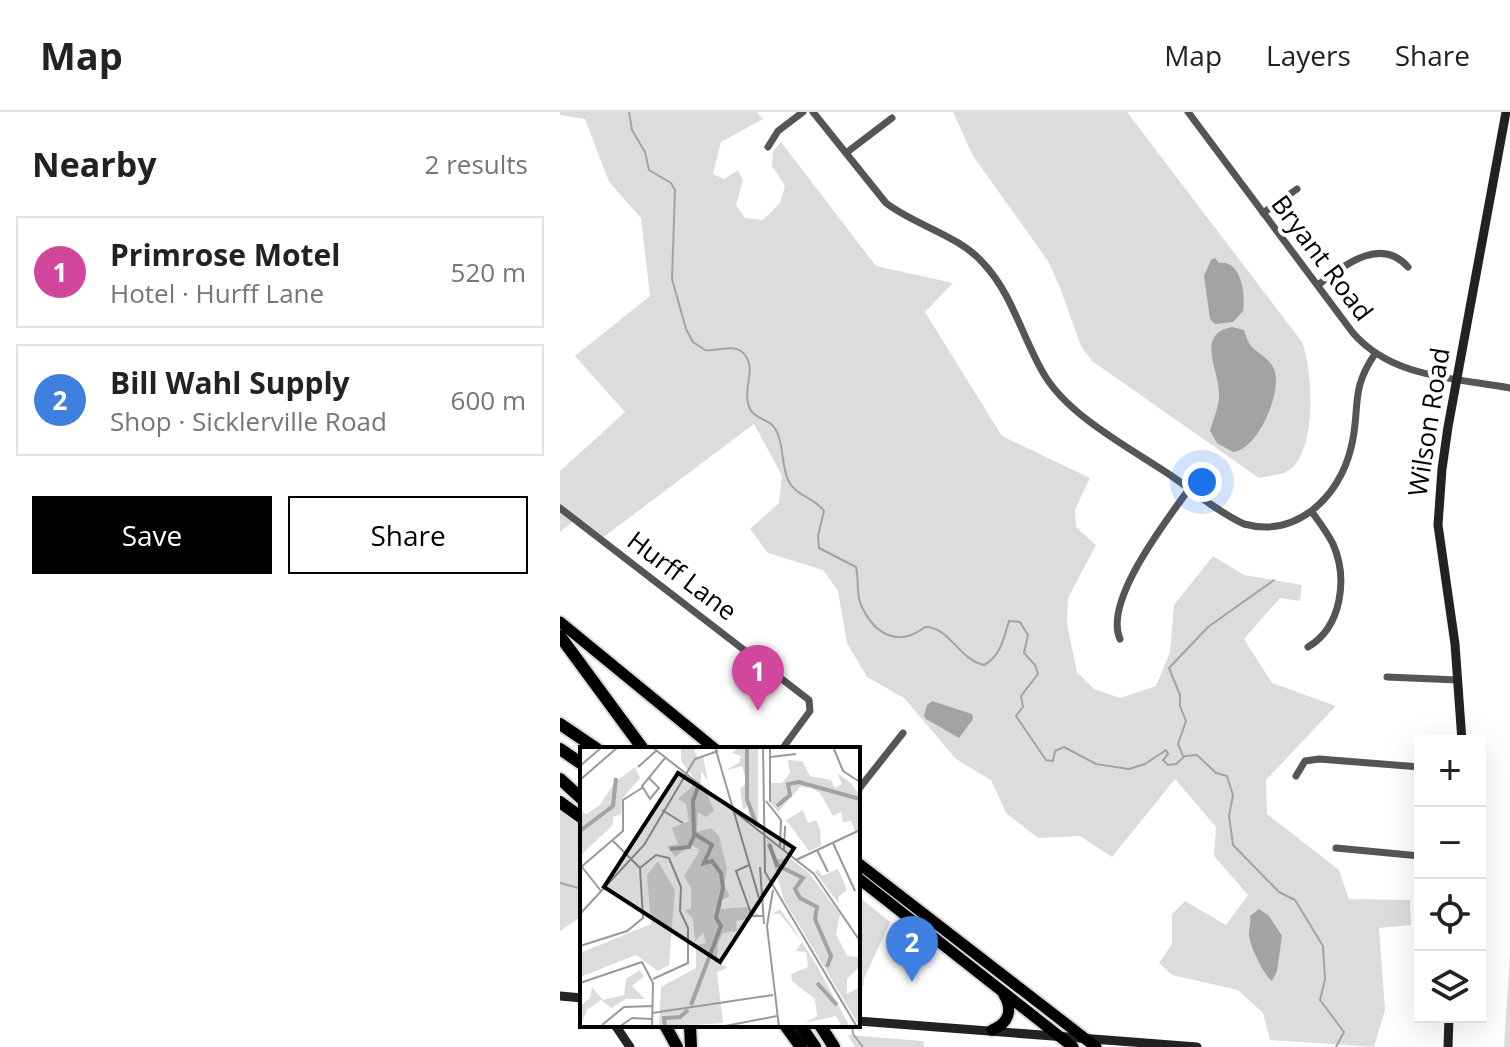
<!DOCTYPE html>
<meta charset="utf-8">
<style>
body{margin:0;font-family:"Open Sans",sans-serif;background:#f2f2f2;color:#222}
.controls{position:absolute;right:24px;bottom:24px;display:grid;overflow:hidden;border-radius:0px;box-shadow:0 8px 32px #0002}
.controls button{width:72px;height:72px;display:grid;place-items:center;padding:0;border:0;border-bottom:2px solid #e0e0e0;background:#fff;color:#222;font:40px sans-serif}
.you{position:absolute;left:642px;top:370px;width:28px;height:28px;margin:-20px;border:6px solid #fff;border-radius:50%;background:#1a73e8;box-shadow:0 0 0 12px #1a73e833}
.badge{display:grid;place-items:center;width:52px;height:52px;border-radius:50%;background:#000;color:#fff;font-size:26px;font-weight:700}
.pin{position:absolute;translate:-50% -66px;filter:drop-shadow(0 2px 4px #0008)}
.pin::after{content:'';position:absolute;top:42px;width:28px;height:24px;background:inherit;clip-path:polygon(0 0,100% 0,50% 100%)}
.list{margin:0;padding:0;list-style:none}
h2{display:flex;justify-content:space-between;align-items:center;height:104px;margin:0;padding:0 32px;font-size:34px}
h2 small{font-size:26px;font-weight:400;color:#767676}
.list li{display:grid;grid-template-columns:52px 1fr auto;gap:24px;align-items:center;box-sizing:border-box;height:112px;margin:0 16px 16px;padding:0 16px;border:2px solid #e0e0e0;border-radius:0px}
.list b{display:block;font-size:30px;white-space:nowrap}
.list p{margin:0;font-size:26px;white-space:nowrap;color:#767676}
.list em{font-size:26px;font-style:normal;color:#767676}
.actions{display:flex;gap:16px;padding:24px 32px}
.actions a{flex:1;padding:18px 0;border:2px solid #000;border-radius:0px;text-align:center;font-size:28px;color:#000}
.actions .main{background:#000;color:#fff}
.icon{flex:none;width:44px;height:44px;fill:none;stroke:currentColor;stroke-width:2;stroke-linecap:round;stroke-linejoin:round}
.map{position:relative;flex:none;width:950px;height:935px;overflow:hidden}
header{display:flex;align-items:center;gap:48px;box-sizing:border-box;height:112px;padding:0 40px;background:#fff;border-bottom:2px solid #e0e0e0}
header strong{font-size:38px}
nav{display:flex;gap:44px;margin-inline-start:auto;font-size:28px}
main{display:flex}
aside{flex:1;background:#fff}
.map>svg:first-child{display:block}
.green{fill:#dcdcdc}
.water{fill:#a3a3a3}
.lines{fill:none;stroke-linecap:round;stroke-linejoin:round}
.stream{stroke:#a3a3a3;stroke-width:2}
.primary-casing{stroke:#dbdbdb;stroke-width:15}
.highway-casing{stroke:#dbdbdb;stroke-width:16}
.street{stroke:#555;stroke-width:7}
.secondary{stroke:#222;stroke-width:9}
.primary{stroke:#000;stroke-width:11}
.highway{stroke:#000;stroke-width:12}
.labels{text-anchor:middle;stroke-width:8;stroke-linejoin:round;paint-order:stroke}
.street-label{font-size:26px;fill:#000;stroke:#fff}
.inset-river{fill:none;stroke:#a3a3a3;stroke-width:4}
.inset-road{fill:none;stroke:#999;stroke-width:2}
.view{fill:#000;fill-opacity:0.15;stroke:#000;stroke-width:4}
.inset-edge{fill:none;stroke:#000;stroke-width:4}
</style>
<header>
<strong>Map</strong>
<nav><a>Map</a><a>Layers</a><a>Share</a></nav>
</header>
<main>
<aside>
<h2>Nearby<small>2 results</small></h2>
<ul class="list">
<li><span class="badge" style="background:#d1479c">1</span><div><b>Primrose Motel</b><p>Hotel · Hurff Lane</p></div><em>520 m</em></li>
<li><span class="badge" style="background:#3f7fe0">2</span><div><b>Bill Wahl Supply</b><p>Shop · Sicklerville Road</p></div><em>600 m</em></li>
</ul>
<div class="actions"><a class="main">Save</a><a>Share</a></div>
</aside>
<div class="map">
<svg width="950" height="935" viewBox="0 0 950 935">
<rect width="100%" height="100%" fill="#fff"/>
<g class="green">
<path d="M0,0H197L203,7L161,30L153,62L164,67L178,58L183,68L176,93L185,106L203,108L220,91L225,74L212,54L213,39L221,30L316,154L393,171L365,200L442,324L530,366L515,398L516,415L536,433L508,486L507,512L517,560L534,577L560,586L596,574L610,540L614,493L653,444L684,463L742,473L740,489L720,486L684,527L712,571L776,594L706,668L707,702L779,758L789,787L850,788L851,813L819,816L825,898L814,935L710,928L703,901L678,878L612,863L599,851L612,832V802L625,789L666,813L688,783L654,744L656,715L615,667L552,745L520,724L478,726L446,701L431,668L396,647L344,586L307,565L287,531L278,479L263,458L208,441L190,417L219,391L222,364L194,312L41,427L16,407L0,420V359L65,300L15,244L90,184L81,106L49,70L25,7L0,3Z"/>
<path d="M393,0H567L742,230C753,259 756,330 734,354C726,363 710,364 699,366L532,249L521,234L499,173L488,149L413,44Z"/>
<path d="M0,698L22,714V804L0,819Z"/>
<path d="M298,784L330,810L304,867L301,894H298Z"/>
<path d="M950,842V935H944Z"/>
<path d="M288,923L363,929L364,935H295Z"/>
</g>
<g class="water">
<path d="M655,146L659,151C681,147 686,182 683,199L673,210L655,212L650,207L644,164L651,148Z"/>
<path d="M672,215L684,218C686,224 688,231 692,235C700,243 709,246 714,257C723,279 698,338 673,340L657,331L650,319C653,307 660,294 659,281C659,258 635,222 672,215Z"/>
<path d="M372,589L412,602L413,607L399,626L366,607L364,604L367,593Z"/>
<path d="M699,797L709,804L722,824L717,859L712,869C704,863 689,833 689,822C689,816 691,811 690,804Z"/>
</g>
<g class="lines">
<g class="stream">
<path d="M69,0L72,18L85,40L89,58L111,71L115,78L112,167L126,217L133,230L145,238C157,240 176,230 185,243C197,258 181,279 190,297C196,308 207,306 214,315C224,329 221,352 228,368C235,384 254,385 264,399L258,424L259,436L296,455C299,467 296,481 301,493C314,522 338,536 365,515C390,515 398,547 424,553C441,544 444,525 449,509L460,510L468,523L464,541L475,553L478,562L461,584L463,595L456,604L486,648L493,649L495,639L504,635L536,652L569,657L585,652L606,638L608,642L603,648L608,653L616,652L625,644L637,643L656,661L667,664L673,683L669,704L673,733L719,780L735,788L763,834L765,867L760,888L784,920L776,935"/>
<path d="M623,644L618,632L626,609L620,594V583L609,556L648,515L714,468"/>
<path d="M0,771L22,777"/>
<path d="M292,913L293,922L303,935"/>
</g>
<defs>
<g id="primary">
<path d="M0,510L155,637"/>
<path d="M298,751L536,935"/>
<path d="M298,766L513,935"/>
<path d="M432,918C449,911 453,898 444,883"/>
</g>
<g id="highway">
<path d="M0,524L83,637"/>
<path d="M0,612L37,637"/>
<path d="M0,637L22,652"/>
<path d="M0,667L22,687"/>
<path d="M0,690L22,706"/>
<path d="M105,913L117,935"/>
<path d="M130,913L131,935"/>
<path d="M225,913L241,935"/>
<path d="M240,913L255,935"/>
<path d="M260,913L274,935"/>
</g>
</defs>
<use href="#primary" class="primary-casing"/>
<use href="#highway" class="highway-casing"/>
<g class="street">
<path d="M253,0L326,91C356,114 399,123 424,152C453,183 463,228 485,264C511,306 572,337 613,365C636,381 658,400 684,412C736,426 779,386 791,336C801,298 789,279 815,242"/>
<path d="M628,0L793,221C832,266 895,266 950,276"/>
<path d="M208,35L218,19L243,0"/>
<path d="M286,41L332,6"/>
<path d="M703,101L737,77"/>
<path d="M758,173C782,155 820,123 848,155"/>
<path d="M0,396L249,588L250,599L222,637"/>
<path d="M560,527C543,489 607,408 629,377"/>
<path d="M748,535C782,515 788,466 773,432C767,420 759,410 752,400"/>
<path d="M827,565L898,568"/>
<path d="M736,664L745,649L759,647L860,655"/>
<path d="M298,678L343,621"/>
<path d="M776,736L860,744"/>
</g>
<g class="secondary">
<path d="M902,629L895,532L878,413L882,357L888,315L946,0"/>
<path d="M0,884L22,886"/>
<path d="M298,909L637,935"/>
<path d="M55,913L70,935"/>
<path d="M888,935L889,905"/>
</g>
<use href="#primary" class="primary"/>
<use href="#highway" class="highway"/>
</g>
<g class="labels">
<g class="street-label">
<text transform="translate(762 146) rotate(53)" y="9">Bryant Road</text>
<text transform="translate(869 310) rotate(-81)" y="9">Wilson Road</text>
<text transform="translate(122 464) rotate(37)" y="9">Hurff Lane</text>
</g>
</g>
<g transform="translate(20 635)">
<rect width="280" height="280" fill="#fff"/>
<path d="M101,0H117L114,4L119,12L123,9L128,34L121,24V37L114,31L101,14ZM159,0H178V80L169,73L168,60L163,62L160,41L167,36L162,19L144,24L159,16L161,9L152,6ZM208,13L222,14L230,29L251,33L255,41L262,37L257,26L271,36L280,49V81L275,84L271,74L263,75L261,65L253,69L240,46L231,41L220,40L198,65L191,57V36H202L210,26ZM55,20L60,31L42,52L41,67L33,70V78L0,109V64L7,67L20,58L34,36ZM115,37L127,46L134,64L126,70L118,65L117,85L131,81L139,89L147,122L144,139L150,149L142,153L141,162L168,160L181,169L156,174L157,184L143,186L138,196L137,213L147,221L137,225L143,276L79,280L81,240L116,221V198L126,196L123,186L115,194L113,172L105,163L111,162V141L104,129L120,103L112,98L95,110L87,99L98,97L92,81L109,74L106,57L98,52ZM223,63L228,76L236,73L240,82L241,99L229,104L206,73ZM187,93L193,98L194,113L210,111L229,126L260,167L256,187L267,209L280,210V219L267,232V247L280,240V280L204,153ZM78,114L95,143L89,218L78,224L56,208L0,230V206L71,177L67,128ZM238,122L242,129L258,122L267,143L258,150L259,157L235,125ZM200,162L210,176L236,217L270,280H262L256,269L225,276L237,269L235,252L212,234L211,227L228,220L226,205L216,204L222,195L200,167H192ZM60,223L64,229L52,239L65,252H46L31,261L21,253L7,263L0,280V259L10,251L12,240L23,253L44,248L46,232Z" fill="#dcdcdc"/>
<path class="inset-river" d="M167,0V52L177,79M197,59L210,48L208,37L219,35L280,52M0,84L33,59L36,31M189,97L197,118L223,131L215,142L220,151L237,160L235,172L251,209L247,220M90,102L109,100L114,89L113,54L118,40M237,236L257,258M111,258L141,179L136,171L143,141L141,126L132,114L124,116L132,98L115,87M85,280L84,271L100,270L108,263"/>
<path class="inset-road" d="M72,0L234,127L280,194M135,0L179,151M183,0L185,125L277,280M190,0V55M254,2L263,24L280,35M190,10L216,7M0,19L22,0M58,20L76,4M69,31L79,41L70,52L62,39L63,38L85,11M0,33L38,0M186,54L201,73L200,100M82,63L103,76M253,96L275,144M204,103L205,79M237,103L248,125M216,113L280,83M169,118L156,124L172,169H183M2,120L21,144M180,120L184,177M0,121L43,84V53L62,41M60,121L76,108L89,111L101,140L100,164L108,181V216L73,232M193,143L187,179L199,280M0,167L64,98L115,12L138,4M0,199L47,184L63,171L60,121L33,94M0,236L62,215L73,236L72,280M72,266L193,248M22,278L44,260L73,259M39,280L52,271L72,272M140,280L197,269"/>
<path class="view" d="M98,26L214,101L140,215L24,140Z"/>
<rect width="280" height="280" class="inset-edge"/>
</g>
</svg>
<div class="controls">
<button>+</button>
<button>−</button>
<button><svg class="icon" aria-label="locate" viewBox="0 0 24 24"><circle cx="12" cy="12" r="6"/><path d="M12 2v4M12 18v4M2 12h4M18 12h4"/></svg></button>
<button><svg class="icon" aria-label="layers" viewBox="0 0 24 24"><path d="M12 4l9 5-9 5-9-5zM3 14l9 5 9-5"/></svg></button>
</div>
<div class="you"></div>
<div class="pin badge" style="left:198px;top:599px;background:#d1479c">1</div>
<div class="pin badge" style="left:352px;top:870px;background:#3f7fe0">2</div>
</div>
</main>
